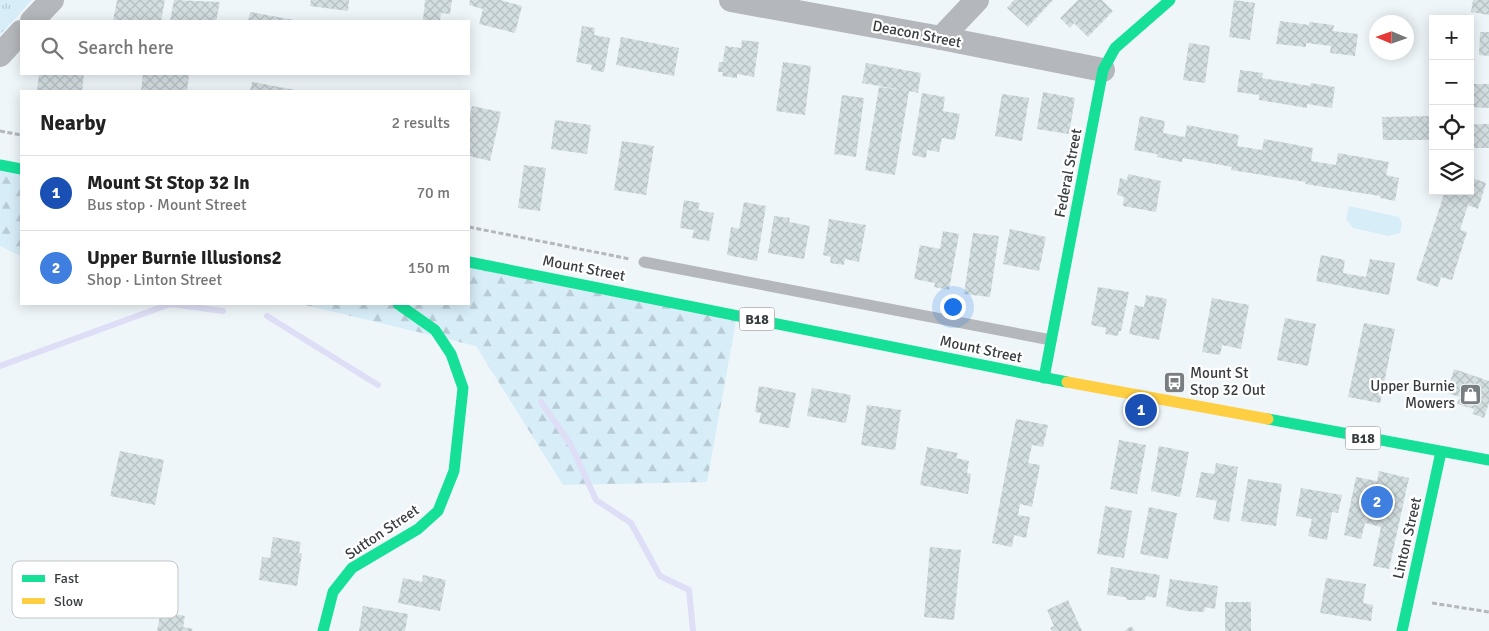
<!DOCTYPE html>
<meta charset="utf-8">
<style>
body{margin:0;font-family:Signika,sans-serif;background:#f2f2f2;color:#222}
.controls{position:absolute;right:15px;top:15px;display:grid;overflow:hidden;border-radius:0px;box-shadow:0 2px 12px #0003}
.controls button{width:45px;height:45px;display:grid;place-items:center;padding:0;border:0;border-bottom:1px solid #e0e0e0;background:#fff;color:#222;font:25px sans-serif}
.compass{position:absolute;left:1369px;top:15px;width:45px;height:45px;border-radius:50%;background:#fff;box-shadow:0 2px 12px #0003;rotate:272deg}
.you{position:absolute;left:952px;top:306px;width:18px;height:18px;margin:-12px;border:4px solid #fff;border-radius:50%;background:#1a73e8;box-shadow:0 0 0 8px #1a73e833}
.badge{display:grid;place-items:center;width:32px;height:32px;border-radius:50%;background:#787e81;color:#fff;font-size:16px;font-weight:700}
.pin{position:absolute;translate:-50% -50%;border:2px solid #fff;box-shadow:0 1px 5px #0006}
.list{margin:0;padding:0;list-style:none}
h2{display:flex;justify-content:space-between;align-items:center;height:65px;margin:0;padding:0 20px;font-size:21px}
h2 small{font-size:16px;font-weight:400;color:#767676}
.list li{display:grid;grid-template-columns:32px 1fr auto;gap:15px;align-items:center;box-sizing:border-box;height:75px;padding:0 20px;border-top:1px solid #e0e0e0}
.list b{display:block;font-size:19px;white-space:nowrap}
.list p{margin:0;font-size:16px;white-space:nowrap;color:#767676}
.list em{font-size:16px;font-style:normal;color:#767676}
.icon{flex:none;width:28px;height:28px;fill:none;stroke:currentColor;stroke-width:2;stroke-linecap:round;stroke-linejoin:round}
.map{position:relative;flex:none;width:1489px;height:631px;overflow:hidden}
.search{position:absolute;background:#fff;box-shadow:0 2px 12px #0003;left:20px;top:20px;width:450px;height:55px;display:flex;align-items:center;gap:12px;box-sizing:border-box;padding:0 18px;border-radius:0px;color:#767676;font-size:19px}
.panel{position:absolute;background:#fff;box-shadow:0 2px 12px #0003;left:20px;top:90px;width:450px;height:215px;border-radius:0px}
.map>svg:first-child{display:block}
.green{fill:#d7edf8}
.forest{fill:url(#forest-firs)}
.park{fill:url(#park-tufts)}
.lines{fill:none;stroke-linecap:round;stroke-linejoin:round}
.stream{stroke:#dedef6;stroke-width:6}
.building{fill:url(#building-cross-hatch)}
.path{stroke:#b4b8bc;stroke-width:3;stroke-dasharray:5 2.5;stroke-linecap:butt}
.lane{stroke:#b4b7bb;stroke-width:11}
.street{stroke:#b4b7bb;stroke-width:24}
.fast{stroke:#16e098;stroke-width:11}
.slow{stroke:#ffcf43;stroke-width:11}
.labels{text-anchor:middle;stroke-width:4.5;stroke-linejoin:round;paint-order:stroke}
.shield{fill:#fff;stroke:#747779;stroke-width:1}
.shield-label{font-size:14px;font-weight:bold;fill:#383d40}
.street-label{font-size:15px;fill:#383d40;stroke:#fff}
.poi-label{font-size:15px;fill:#383d40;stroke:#fff;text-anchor:start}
.key{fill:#fff;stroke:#c3c5c6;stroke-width:1}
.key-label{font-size:14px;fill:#383d40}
</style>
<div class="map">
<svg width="1489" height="631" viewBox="0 0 1489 631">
<defs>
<pattern id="forest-firs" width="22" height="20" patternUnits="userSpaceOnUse" patternTransform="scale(1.25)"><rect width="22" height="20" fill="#d7edf8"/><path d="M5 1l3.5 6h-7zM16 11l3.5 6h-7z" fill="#b9ccd6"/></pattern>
<pattern id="park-tufts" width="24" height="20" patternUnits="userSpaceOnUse" patternTransform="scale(1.25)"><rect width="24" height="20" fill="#d7edf8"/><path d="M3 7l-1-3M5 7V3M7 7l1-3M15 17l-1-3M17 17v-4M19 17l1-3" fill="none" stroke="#b9ccd6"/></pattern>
<pattern id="building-cross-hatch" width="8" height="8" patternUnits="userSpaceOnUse" patternTransform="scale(1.25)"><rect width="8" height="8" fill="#d3dee1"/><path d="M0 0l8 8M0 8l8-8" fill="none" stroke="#b6bfc2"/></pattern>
</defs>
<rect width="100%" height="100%" fill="#eff6fa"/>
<path class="green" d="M1349,206L1399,217L1402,224L1400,233L1389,236L1353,228L1346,219Z"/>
<g class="forest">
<path d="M0,165L21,169V256L0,246Z"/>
<path d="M469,262L737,315L707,482L563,485L476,346L301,304H469Z"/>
</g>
<path class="park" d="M0,0H32L0,35Z"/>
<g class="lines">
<g class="stream">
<path d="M267,316L378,385"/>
<path d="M0,366L170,304L223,311"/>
<path d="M541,402L571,445L596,500L631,523L660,576L689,590L693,631"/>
</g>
</g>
<g class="building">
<path d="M117,0H165L161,21H113Z"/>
<path d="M174,0L220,2L216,21H170Z"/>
<path d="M311,0H349L348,11L310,6Z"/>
<path d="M425,0H452L450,14L441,13L440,21L423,20Z"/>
<path d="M470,0H500L522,6L515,33L479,24L483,9L469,5Z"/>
<path d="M1014,0H1053L1028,27L1007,8Z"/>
<path d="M1078,0H1102L1113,11L1088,37L1074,23L1070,28L1060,18Z"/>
<path d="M1234,0L1255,3L1250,40L1229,37Z"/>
<path d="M1473,0H1489V15L1471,12Z"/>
<path d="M250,12L294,20V21H248Z"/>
<path d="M1280,21L1309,25V22L1334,25L1333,31L1358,34L1355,56L1330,53L1331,46L1306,43V47L1276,44Z"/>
<path d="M582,26L595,28L594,35L610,38L604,72L591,70L592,65L576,62Z"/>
<path d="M1480,32H1489V56L1479,55Z"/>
<path d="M621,37L679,48L674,76L616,65Z"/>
<path d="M742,40L759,42L754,77L737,74V78L722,76L723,72H718L719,62H723L725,46L741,48Z"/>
<path d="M1189,43L1210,46L1205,83L1183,80Z"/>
<path d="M783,62L811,66L805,115L776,111Z"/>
<path d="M866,63L921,73L918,93L909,91L895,175L865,170L879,87L902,90L862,83Z"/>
<path d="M1240,70L1263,73L1262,78L1310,86L1311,83L1335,87L1332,108L1307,104V108L1259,100V95L1237,92Z"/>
<path d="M39,74H84L82,91H37Z"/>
<path d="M143,74H189L187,91H141Z"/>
<path d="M252,82L295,90V91H250Z"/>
<path d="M1470,84H1489V108L1470,107Z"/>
<path d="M1043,92L1075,98L1069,134L1037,129Z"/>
<path d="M922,93L945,97L943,111L960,114L955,140L942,138L939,152L927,150L926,158L912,155Z"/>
<path d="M1002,94L1029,98L1022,141L995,136Z"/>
<path d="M842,95L864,98L856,157L834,154Z"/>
<path d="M472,106L501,112L490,161L469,156V121Z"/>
<path d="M1140,116L1165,121L1163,133L1185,137L1187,125L1239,135L1237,146L1262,150L1264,139L1313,148L1311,161L1336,165L1338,153L1389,162L1386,175L1399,178L1395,201L1380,198V196L1305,184L1306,182L1231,170L1232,167L1183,158L1182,162L1157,157V154L1134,150Z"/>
<path d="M1431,116L1433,140H1383L1382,117Z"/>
<path d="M555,120L591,125L587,154L551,149Z"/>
<path d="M1480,124H1489V148H1470V125Z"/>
<path d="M622,141L654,146L646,195L614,190Z"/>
<path d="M524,165L546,168L540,211L518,208Z"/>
<path d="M1128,174L1161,181L1156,212L1123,206L1124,197L1117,195L1120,178L1127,180Z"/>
<path d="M1470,177L1486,183L1478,209L1468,205L1460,230L1467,232L1452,280L1441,277L1438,287L1416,280L1445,191H1470Z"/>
<path d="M684,200L700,203L698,210L714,213L709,241L692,238L694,230L680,228Z"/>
<path d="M744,202L766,206L757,261L727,255L731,227L739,229Z"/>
<path d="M774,216L790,218L789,222L810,226L804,259L768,253Z"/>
<path d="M829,219L866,225L859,262L845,259L844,265L830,263L831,257L823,255Z"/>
<path d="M1010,229L1046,237L1039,271L1003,264Z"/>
<path d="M943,231L959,234L949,290L934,287L935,283L914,279L920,245L940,249Z"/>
<path d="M973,233L999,236L990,297L964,294Z"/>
<path d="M1321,255L1345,260L1343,273L1366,277L1370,259L1395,263L1389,295L1316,281Z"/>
<path d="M1098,287L1129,292L1121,331H1119L1118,336L1105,334L1106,328L1091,325Z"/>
<path d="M1146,295L1167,299L1159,340L1129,334L1135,305L1144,307Z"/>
<path d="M1212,298L1249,305L1241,349L1222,345L1220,355L1202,352Z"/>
<path d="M1285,318L1316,324L1308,366L1277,360Z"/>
<path d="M1364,323L1395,329L1380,403L1348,397Z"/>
<path d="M1454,369L1489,381V403L1484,418L1473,414L1474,409L1457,404L1460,397L1447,393Z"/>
<path d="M759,386L796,393L789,428L759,423L761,413L755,412Z"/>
<path d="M812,388L851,395L846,423L807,416Z"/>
<path d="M867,405L901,410L895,450L861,445Z"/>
<path d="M1016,419L1048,425L1043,447L1032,445L1028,463L1040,465L1032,507L1020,504L1018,515L1030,517L1026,538L1014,535L1012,547L992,543Z"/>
<path d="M1119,440L1146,445L1137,494L1110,489Z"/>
<path d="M1159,446L1189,452L1180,497L1151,491Z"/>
<path d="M927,447L958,453L956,458L969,461L967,473L971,474L968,494L920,485Z"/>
<path d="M120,451L164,460L155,505L110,496Z"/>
<path d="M1216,463L1238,467L1229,522L1213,519L1217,501L1196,497L1201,472L1214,474Z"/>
<path d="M1379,471L1409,478L1389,569L1373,566L1381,527L1365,523L1361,539L1344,535L1356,477L1377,481Z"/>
<path d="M1248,479L1282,484L1276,526L1241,521Z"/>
<path d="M1301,488L1342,495L1338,513L1332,512L1327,540L1308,536L1312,519L1296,516Z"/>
<path d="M1105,506L1132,511L1124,558L1097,554Z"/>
<path d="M1149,507L1177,513L1168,559L1140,554Z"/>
<path d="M273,537L301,542L299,553H302L297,586L259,580L262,557L270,558Z"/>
<path d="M930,547L961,550L954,620L924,617Z"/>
<path d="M1111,567L1160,575L1156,598L1146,596L1145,600H1127L1125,597L1107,595Z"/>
<path d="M423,575L446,580L440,611L398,603L403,578L422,582Z"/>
<path d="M1326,578L1366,584L1363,603L1373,605L1371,621L1320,613Z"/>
<path d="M1170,579L1218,586L1215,609L1205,607L1204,612L1186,611L1166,606Z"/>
<path d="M1068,600L1082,631H1052L1050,628L1054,626L1047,610Z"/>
<rect x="1225" y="602" width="26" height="29"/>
<path d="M363,606L408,614L405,631H359Z"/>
<path d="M161,611L185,616L183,627L193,629L192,631H157Z"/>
<path d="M1131,626L1135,631H1124Z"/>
</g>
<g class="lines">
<g class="path">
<path d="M0,131L21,135"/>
<path d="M469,227L630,259"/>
<path d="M1432,603L1489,612"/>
</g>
<path class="lane" d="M644,262L1051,340"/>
<g class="street">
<path d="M731,0L941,38L1103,70"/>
<path d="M32,21L52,0"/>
<path d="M941,38L977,0"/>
<path d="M0,55L21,32"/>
</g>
<g class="fast">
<path d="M0,165L21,169"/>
<path d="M469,262L1067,382"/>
<path d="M1044,378L1103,70L1115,48L1170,0"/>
<path d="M1268,419L1489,460"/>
<path d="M323,631L333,592L352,568L418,529L438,511L454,471L463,388L451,354L435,330L398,304"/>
<path d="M1402,631L1441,452"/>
</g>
<path class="slow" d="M1067,382L1268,419"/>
</g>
<defs>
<symbol id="bus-square" viewBox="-11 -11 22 22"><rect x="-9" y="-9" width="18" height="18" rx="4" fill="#787e81" stroke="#fff"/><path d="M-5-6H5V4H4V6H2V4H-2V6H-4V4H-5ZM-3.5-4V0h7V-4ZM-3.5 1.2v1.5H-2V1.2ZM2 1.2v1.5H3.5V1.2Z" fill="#fff"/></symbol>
<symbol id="shop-square" viewBox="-11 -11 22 22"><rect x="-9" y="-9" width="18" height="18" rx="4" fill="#787e81" stroke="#fff"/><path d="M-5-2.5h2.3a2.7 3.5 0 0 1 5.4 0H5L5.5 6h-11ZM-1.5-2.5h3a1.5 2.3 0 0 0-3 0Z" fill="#fff"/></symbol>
</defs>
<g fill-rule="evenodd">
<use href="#bus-square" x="1162" y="370" width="25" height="25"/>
<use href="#shop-square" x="1458" y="382" width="25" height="25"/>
</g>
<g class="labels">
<g class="shield">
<rect x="739.5" y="307.5" width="35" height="23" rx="4"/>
<rect x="1345.5" y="426.5" width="35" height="23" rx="4"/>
</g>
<g class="shield-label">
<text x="757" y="324">B18</text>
<text x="1363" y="443">B18</text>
</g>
<g class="street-label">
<text transform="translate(917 34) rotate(11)" y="5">Deacon Street</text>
<text transform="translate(1068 173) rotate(-79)" y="5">Federal Street</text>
<text transform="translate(584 268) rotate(11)" y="5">Mount Street</text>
<text transform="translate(981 349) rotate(12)" y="5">Mount Street</text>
<text transform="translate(382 532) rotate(-34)" y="5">Sutton Street</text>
<text transform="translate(1407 538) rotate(-77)" y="5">Linton Street</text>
</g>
<g class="poi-label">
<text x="1190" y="378">Mount St<tspan x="1190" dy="17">Stop 32 Out</tspan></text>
<text x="1455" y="391" text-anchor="end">Upper Burnie<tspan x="1455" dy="17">Mowers</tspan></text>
</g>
</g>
<rect x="12" y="561" width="166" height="57" rx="8" class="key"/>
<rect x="22" y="575" width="23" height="7" fill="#16e098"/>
<rect x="22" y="598" width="23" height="6" fill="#ffcf43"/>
<g class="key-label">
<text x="54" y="583">Fast</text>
<text x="54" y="606">Slow</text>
</g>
</svg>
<div class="controls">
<button>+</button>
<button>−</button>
<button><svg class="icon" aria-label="locate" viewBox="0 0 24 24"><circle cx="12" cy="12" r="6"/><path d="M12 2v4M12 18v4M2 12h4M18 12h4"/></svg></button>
<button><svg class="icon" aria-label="layers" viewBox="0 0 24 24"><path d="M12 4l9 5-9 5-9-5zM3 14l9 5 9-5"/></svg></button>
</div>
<svg class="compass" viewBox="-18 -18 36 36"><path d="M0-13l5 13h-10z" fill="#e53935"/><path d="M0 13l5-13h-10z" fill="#767676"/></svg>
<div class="you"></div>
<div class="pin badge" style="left:1141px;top:410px;background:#1a4fb4">1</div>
<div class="pin badge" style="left:1377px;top:502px;background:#3f7fe0">2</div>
<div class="search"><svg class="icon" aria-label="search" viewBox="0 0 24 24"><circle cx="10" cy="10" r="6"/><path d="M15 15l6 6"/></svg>Search here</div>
<section class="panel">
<h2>Nearby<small>2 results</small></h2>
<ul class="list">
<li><span class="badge" style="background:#1a4fb4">1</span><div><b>Mount St Stop 32 In</b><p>Bus stop · Mount Street</p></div><em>70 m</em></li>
<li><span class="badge" style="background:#3f7fe0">2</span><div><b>Upper Burnie Illusions2</b><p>Shop · Linton Street</p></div><em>150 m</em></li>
</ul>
</section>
</div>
